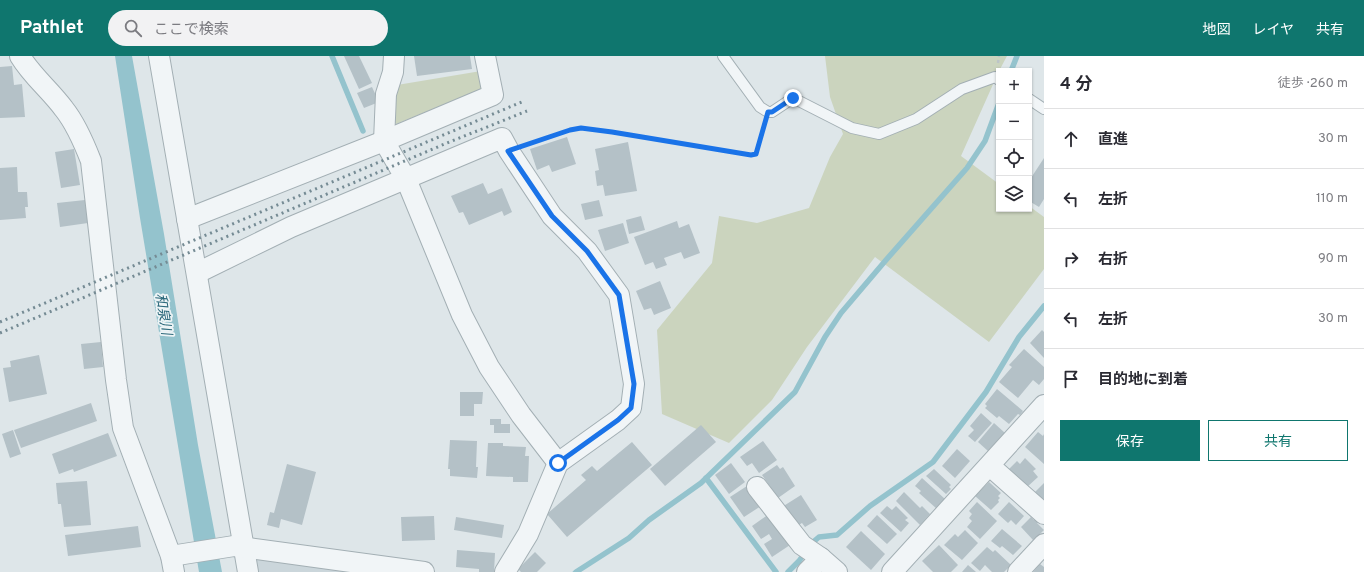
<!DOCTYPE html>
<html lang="ja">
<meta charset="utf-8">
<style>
body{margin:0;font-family:Overpass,"Noto Sans JP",sans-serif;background:#f2f2f3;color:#2b2b33}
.controls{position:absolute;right:12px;top:12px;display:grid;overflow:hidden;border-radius:0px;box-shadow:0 1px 3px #0004}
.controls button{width:36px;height:36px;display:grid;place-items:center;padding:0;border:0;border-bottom:1px solid #e1e1e2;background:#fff;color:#2b2b33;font:20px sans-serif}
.stop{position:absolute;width:12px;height:12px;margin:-9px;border:3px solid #1a73e8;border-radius:50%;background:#fff}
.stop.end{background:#1a73e8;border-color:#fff;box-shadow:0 1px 4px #0008}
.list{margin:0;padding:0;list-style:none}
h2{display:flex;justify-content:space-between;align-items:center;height:52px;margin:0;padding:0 16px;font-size:17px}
h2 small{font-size:13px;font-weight:400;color:#7c7c81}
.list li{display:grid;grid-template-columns:26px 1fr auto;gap:12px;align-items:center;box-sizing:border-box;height:60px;padding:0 16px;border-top:1px solid #e1e1e2}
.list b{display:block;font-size:15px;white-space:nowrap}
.list em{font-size:13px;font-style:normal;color:#7c7c81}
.actions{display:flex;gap:8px;padding:12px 16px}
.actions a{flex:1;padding:9px 0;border:1px solid #0f766e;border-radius:0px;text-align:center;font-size:14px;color:#0f766e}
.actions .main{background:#0f766e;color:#fff}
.icon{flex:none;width:22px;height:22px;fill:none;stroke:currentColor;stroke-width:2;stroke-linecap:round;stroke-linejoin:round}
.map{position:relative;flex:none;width:1044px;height:516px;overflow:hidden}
header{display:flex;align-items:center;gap:24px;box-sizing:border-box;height:56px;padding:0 20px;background:#0f766e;color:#fff}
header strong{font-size:19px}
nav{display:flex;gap:22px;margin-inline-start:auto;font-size:14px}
.search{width:280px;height:36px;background:#f2f2f3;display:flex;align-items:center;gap:10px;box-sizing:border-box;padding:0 14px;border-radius:22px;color:#7c7c81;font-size:15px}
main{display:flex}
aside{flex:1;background:#fff}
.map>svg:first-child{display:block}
.built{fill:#cbd6db}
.green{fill:#cbd4be}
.water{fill:#94c3cd}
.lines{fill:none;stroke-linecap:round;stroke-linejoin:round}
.stream{stroke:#94c3cd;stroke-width:5.5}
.building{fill:#b4c1c7}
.service-casing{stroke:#a3afb4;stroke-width:12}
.minor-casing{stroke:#a3afb4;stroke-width:22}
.path{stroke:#bcc4c8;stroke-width:2.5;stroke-dasharray:3 3;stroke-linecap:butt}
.service{stroke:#f1f5f7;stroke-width:10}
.minor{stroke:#f1f5f7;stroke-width:20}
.rail{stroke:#758b94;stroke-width:3;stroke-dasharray:2 4;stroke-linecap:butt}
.route{stroke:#1a73e8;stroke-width:5}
.labels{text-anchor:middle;stroke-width:3.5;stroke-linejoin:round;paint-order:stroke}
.water-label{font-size:14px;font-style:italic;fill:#2b687a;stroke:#edf4f6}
</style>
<header>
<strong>Pathlet</strong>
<div class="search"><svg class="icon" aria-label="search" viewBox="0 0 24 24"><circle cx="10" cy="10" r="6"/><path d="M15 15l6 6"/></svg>ここで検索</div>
<nav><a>地図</a><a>レイヤ</a><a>共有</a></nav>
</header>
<main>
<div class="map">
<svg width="1044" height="516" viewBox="0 0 1044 516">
<rect width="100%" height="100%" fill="#dee6e9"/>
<path class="built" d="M255,502L364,516H258Z"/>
<g class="green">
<path d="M825,0H1007L999,15L961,100L999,128V153H1029V150L1044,161V213L989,286L875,201L807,291L772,344L729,387L662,358L657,274L712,207L719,160L757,167L809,152L830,101L843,78L830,41Z"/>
<path d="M481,15L484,32L396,68L389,61L397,29Z"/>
</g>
<g class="water">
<path d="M115,0H132L164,178L198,389L222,516H199L140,162Z"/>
<path d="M617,489C608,495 582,516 572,516Z"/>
</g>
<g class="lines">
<g class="stream">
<path d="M332,0L363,75"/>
<path d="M1011,15L1017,0"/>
<path d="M706,422L776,516"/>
<path d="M576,516L629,482L649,464L701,427L795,336L825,281L841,257L886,204L967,112L985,85L999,47"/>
<path d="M788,516L799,505L812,487L819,481L837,479L870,450L933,406L986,336L1019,281L1044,250"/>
</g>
</g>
<g class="building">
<path d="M344,0H359L372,27L359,33Z"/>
<path d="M414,0H470L472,13L417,20Z"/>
<path d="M12,10L14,29L22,28L25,61L0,62V11Z"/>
<path d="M372,31L379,46L364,52L357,37Z"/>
<path d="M567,81L576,108L552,116L549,109L537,114L530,93Z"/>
<path d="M628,86L637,135L605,140L603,129L597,130L595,115L599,114L595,93Z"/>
<path d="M74,93L80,129L61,132L55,96Z"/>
<path d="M1044,102V143L1039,151L1029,145V125Z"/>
<path d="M17,111L18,136H27L28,151H25L26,162L0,164V112Z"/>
<path d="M483,127L488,138L502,132L512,156L504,160L502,155L469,169L463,156L459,157L451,140Z"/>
<path d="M85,144L88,167L60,171L57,147Z"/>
<path d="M599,144L603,160L585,164L581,148Z"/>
<path d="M641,160L645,174L629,178L626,164Z"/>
<path d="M677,165L679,172L689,168L700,197L684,203L681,196L664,202L667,209L656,213L653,206L645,209L634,181Z"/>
<path d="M623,167L629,187L605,195L598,174Z"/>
<path d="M660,225L671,252L654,259L651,252L644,254L636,235Z"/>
<path d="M1042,274L1044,276V302L1030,287Z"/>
<path d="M101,286L103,311L84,313L81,288Z"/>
<path d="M1024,293L1044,311V323L1039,329L1033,324L1018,342L999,326L1012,311L1009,309Z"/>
<path d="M39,299L47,338L9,346L3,312L11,311L10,305Z"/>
<path d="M997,333L1023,355L1020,359L1018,358L1009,368L999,360L997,362L985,352L987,350L985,348Z"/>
<path d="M460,336H483L482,348H474V360H460Z"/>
<path d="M91,347L97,365L21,392L14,374Z"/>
<path d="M981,357L992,367L975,386L968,380L974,374L970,370Z"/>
<path d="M490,363H501V368H510V377H494V369H490Z"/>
<path d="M994,367L1005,377L988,395L978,386Z"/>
<path d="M701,369L716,386L665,430L650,413Z"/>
<path d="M13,374L21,398L10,402L2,378Z"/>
<path d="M1038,376L1043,380L1044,378V408L1025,391Z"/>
<path d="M108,377L117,400L74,416L73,413L59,418L52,398Z"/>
<path d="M450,384L477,385L476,411H478L477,422L450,420V413H448Z"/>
<path d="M763,385L777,404L759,417L752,407L747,410L740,401Z"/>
<path d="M632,386L652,409L567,481L547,458L586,424L581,419L592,410L597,415Z"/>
<path d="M488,387H503V390L526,391L525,400H529L528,426H513V421L486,420Z"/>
<path d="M957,393L970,405L955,422L942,410Z"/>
<path d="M1025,402L1036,413L1033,415L1038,421L1026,432L1008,414L1017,405L1020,408Z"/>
<path d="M731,407L745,426L729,438L715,419Z"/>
<path d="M287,408L316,416L302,469L281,463L279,472L267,469L270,456L274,457Z"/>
<path d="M777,409L780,413L783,411L795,430L778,442L762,419Z"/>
<path d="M934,413L951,429L949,431L951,433L946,438L926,420Z"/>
<path d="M922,422L945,443L937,453L919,437L921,435L915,430Z"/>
<path d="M87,425L91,469L64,471L61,448H58L56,427Z"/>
<path d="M989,426L1001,437L998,440L1000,442L998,444L999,446L991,454L975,440Z"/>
<path d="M1044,427V448L1033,438Z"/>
<path d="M747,430L761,450L744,461L730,441Z"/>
<path d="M904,436L920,452L922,450L930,458L920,469L896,445Z"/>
<path d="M801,439L817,464L805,471L802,467L795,471L782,451Z"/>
<path d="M977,446L997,465L980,483L967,471L972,465L969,462L972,458L969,455Z"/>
<path d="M1009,446L1024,460L1016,469L1011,464L1008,467L998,458Z"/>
<path d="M887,450L892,454L896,450L908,462L905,464L909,467L901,476L880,457Z"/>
<path d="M769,458L790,489L772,501L764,488L772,483L769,478L761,483L752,470Z"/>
<path d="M877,459L897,478L887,488L867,470Z"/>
<path d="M434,460L435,484L402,485L401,461Z"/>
<path d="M456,461L504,469L502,482L454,474Z"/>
<path d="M1031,461L1034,464L1037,461L1041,465L1037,467L1044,474L1040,478L1042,480L1038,483L1036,482L1033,484L1021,471Z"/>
<path d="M138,470L141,491L68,500L65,479Z"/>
<path d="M1002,473L1022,490L1013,499L1002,490L1000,492L991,485Z"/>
<path d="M965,474L978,487L962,504L944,489L955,478L958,481Z"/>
<path d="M861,475L885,498L871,514L846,491Z"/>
<path d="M939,489L958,509L951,516H933L922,505Z"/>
<path d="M987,491L993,496L995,494L1011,509L1004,516H992L985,509L980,515L971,507Z"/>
<path d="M457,494L495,497L494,516H479V513L456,511Z"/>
<path d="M535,496L546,507L537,516H521L518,513Z"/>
<path d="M1040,508L1044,511V516H1033Z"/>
<path d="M968,509L976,516H962Z"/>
</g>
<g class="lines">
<defs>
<g id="service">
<path d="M723,0L760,51L768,56H772L793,42L852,72L879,78L916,63L962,33L995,21L999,24"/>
<path d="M1029,43L1044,53"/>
</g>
<g id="minor">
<path d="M20,0C32,20 50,34 64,53C76,68 84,87 91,105L116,324L123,372L171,500L174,516"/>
<path d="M159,0L248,516"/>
<path d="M394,0L393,16L386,38L384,85L406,123L462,259L489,311L521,359L558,407"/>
<path d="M187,163L384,85L493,39L485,0"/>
<path d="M197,217L291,171L502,82L509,95L552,160L587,195L619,239L634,328L631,352L618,364L558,407L528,478L505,516"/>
<path d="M990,410L1044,458"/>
<path d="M757,431L802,489L821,502L837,516"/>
<path d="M171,500L234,490L424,516"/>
<path d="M807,516L821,502"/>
<path d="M892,516L1044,349"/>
<path d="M1018,516L1044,488"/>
</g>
</defs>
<use href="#service" class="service-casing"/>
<use href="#minor" class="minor-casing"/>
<g class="path">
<path d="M998,7L999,0"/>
<path d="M528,88L570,74L581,72L612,76L751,99L756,98L764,69"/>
</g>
<use href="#service" class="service"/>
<use href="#minor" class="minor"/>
<g class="rail">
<path d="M0,266L524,45"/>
<path d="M0,277L447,87L527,55"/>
</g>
</g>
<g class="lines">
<path class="route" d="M558,407L618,364L631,352L634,328L619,239L587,195L552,160L508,95L570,74L581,72L612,76L751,99L756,98L768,56H772L793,42"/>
</g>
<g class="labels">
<g class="water-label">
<text transform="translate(164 258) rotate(81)" y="5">和泉川</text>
</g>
</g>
</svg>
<div class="controls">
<button>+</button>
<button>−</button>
<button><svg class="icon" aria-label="locate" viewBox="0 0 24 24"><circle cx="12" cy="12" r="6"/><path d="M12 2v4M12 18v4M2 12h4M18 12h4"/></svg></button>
<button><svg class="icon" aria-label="layers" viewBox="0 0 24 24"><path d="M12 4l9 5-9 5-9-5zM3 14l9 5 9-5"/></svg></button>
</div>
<div class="stop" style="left:558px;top:407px"></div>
<div class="stop end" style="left:793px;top:42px"></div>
</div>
<aside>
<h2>4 分<small>徒歩 · 260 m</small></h2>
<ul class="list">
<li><svg class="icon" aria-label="ahead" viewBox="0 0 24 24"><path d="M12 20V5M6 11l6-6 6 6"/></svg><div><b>直進</b></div><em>30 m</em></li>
<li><svg class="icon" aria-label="left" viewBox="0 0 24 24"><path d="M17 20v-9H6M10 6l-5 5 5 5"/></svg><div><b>左折</b></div><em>110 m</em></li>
<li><svg class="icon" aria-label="right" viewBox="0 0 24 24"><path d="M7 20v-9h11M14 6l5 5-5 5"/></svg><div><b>右折</b></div><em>90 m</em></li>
<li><svg class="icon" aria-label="left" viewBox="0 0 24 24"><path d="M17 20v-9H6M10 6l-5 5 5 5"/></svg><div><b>左折</b></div><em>30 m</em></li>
<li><svg class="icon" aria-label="arrive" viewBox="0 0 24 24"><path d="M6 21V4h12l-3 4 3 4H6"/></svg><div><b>目的地に到着</b></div></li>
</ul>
<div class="actions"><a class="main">保存</a><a>共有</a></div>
</aside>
</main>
